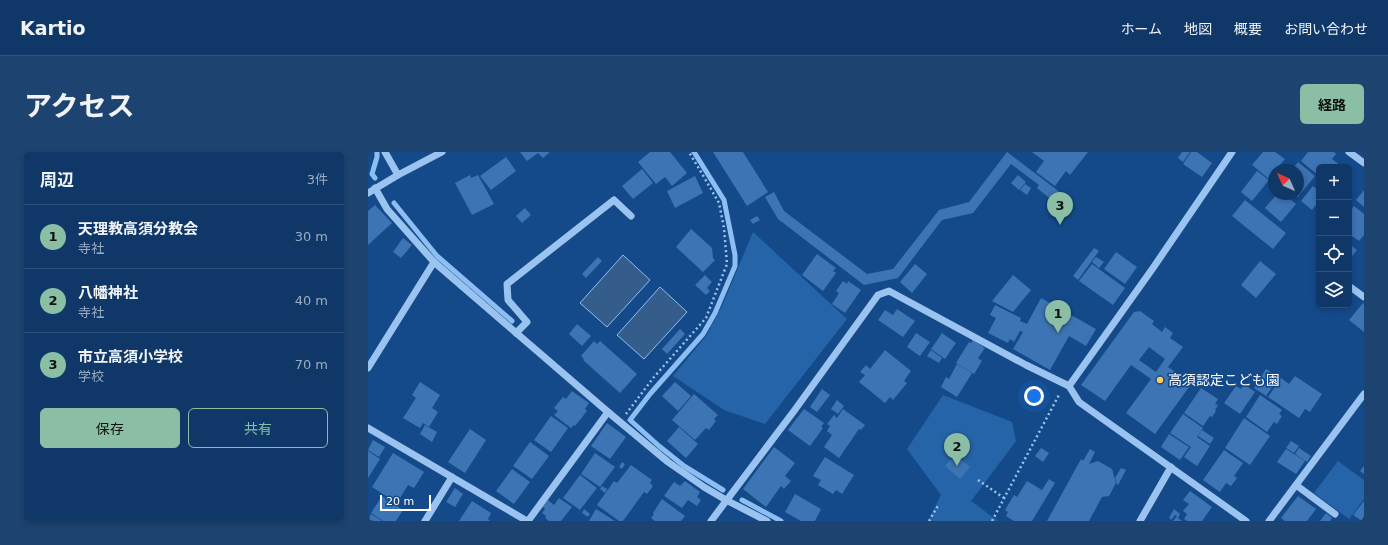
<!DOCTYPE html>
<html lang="ja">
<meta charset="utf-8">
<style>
body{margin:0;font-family:"DejaVu Sans","Noto Sans JP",sans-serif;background:#1d4371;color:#f1f3f6}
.controls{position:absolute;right:12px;top:12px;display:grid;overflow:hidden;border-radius:6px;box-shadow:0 2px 6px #0003}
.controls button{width:36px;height:36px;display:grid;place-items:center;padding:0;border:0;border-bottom:1px solid #2f527c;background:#0f3868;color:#f1f3f6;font:20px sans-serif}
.compass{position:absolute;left:900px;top:12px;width:36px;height:36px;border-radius:50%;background:#0f3868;box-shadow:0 2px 6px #0003;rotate:315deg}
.scale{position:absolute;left:12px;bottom:10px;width:51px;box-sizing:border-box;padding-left:4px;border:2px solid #fff;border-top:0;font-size:11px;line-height:14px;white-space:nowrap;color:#fff;-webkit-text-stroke:3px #144a8a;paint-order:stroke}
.you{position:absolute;left:666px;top:244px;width:14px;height:14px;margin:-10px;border:3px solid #fff;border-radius:50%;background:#1a73e8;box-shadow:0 0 0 6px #1a73e833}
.badge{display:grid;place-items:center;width:26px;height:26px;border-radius:50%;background:#8abfa5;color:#111;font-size:13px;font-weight:700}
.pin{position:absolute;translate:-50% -33px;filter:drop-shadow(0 1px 2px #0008)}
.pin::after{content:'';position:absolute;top:21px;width:14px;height:12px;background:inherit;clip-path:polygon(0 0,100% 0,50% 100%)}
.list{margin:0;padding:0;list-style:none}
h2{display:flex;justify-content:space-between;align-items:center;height:52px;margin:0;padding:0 16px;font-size:17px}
h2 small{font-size:13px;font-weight:400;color:#9bacc0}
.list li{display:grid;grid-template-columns:26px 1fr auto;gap:12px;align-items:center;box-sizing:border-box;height:64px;padding:0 16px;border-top:1px solid #2f527c}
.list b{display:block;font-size:15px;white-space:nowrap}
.list p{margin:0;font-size:13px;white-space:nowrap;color:#9bacc0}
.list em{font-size:13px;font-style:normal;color:#9bacc0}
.actions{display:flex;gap:8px;padding:12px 16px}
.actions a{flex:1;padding:9px 0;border:1px solid #8abfa5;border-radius:6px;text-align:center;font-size:14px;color:#8abfa5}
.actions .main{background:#8abfa5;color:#111}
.icon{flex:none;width:22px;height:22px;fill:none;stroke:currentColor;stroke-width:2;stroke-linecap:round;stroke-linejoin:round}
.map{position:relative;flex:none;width:996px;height:369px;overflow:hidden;border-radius:6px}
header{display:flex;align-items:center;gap:24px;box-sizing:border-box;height:56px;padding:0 20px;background:#0f3868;border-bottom:1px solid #2f527c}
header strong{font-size:19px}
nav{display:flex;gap:22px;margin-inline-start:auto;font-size:14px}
.intro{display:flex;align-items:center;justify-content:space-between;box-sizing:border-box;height:96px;padding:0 24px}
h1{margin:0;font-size:28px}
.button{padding:10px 18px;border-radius:6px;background:#8abfa5;color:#111;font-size:14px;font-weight:700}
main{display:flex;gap:24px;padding:0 24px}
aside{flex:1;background:#0f3868;border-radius:6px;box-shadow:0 2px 6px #0003}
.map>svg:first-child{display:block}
.green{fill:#2664a9}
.water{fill:#345d8c;stroke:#8dbef3}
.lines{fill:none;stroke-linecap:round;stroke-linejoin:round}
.stream{stroke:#8dbef3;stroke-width:5}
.building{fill:#3d74b3;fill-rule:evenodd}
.path{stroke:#9bc3f0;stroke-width:2.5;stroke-dasharray:2 3;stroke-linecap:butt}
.minor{stroke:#9bc3f0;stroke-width:7}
.poi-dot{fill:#ffcc5a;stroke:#144a8a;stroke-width:1.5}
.labels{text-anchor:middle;stroke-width:3.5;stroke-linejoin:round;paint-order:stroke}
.poi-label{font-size:14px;fill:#fff;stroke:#144a8a;text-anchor:start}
</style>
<header>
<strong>Kartio</strong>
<nav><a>ホーム</a><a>地図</a><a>概要</a><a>お問い合わせ</a></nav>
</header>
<div class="intro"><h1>アクセス</h1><a class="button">経路</a></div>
<main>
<aside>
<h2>周辺<small>3件</small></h2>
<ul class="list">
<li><span class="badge">1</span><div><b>天理教高須分教会</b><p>寺社</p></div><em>30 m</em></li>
<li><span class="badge">2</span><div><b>八幡神社</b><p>寺社</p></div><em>40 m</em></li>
<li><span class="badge">3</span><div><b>市立高須小学校</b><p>学校</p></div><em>70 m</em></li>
</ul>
<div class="actions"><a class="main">保存</a><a>共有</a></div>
</aside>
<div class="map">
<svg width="996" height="369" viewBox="0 0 996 369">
<rect width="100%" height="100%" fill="#144a8a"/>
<g class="green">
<path d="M385,80L479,167L397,272L356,258L305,224L338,184L354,154Z"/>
<path d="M575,243L644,270L648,289L603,349L630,369H560L573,343L539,297Z"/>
<path d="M970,309L996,328V347L981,367L946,341Z"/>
</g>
<g class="water">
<path d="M255,103L282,128L239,175L212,151Z"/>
<path d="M292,135L319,160L276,207L249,183Z"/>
</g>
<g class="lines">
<g class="stream">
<path d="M326,0L356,48L367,103V114L347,161L335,182L282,242L262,268L291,294L316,314L355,338"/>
<path d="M7,26L4,22L9,5V0"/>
<path d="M26,51L69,104L144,169"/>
<path d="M374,348L413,369"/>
</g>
</g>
<g class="building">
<path d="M152,0H182L175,6L170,1L159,9Z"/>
<path d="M282,0H302L319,21L304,34L297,25L288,32L270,10Z"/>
<path d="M345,0H375L400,40L379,54Z"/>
<path d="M639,0L693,41L686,50L669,36L671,33L643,12L605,61L574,68L530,126L496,133L410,67L397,45L406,40L416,59L499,122L525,117L571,58L601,50Z"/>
<path d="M664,0H720L702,23L698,19L687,34L668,20L676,9Z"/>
<path d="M814,0H822L815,10L810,6Z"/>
<path d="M823,0H829L844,11L834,25L815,12Z"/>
<path d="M895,0H907L917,7L908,18H906V20L901,27L884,13Z"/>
<path d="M940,0H966L968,2L964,7L974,15H951V24L933,9Z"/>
<path d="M138,5L148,19L123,38L112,24Z"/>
<path d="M930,10L947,24L930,45L925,42H930V18H924Z"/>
<path d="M274,17L285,31L265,47L254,34Z"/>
<path d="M889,19L901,28L884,49L873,40Z"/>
<path d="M102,23L103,26L110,23L126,52L104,63L87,31Z"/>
<path d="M650,23L658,30L651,38L643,31Z"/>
<path d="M327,24L335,41L307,56L299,39Z"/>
<path d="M657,32L663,36L659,43L652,38Z"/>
<path d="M945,34L951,39V49L944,58L933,49Z"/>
<path d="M996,38V55L988,48Z"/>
<path d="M909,42H916L928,52L913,70L897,56Z"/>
<path d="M877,48L918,81L905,97L864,64Z"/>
<path d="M7,53L24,71L0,93V59Z"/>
<path d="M986,54L996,62V83L991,89L981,82V61Z"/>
<path d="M157,56L163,63L154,71L148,64Z"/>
<path d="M389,64L392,68L385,72L382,68Z"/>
<path d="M323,77L344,96L345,106L347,108L335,120L308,95Z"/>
<path d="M35,86L44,93L33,106L25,100Z"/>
<path d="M981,92L989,98L981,108Z"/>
<path d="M726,96L731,99L710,128L705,124Z"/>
<path d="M748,100L769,115L757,132L736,117Z"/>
<path d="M449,102L468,116L465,119L468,121L455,139L434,123Z"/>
<path d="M230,105L234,109L218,126L214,122Z"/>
<path d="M728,105L736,110L731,116L724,110Z"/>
<path d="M892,109L908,122L888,146L873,133Z"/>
<path d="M547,112L559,122L544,141L532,130Z"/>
<path d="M724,112L757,136L745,153L711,129Z"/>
<path d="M337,123L344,130L339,136L342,139L338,143L327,133Z"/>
<path d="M645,123L663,138L645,160L624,149Z"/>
<path d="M475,129L479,132L480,129L493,138L477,161L464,152L471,141L468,139Z"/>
<path d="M673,146L728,177L718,194L701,184L682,218L645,197L655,180L652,179L646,190L642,187L640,191L620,181L628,166L622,163L627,153L653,166L652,169L659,172Z"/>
<path d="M995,151L996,152V180L981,168Z"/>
<path d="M529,157L547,169L535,185L510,168L517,158L525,163Z"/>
<path d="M772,159L786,169L784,172L794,180L797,175L805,181L802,186L815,195L800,215L824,231L787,282L758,261L783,227L763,213L737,249L713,233L766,160ZM781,195L797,207L788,220L771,208Z"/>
<path d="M209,172L223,184L214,194L201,182Z"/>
<path d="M312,177L317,182L299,202L294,197Z"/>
<path d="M548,181L562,190L552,204L539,195Z"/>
<path d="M574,181L588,191L577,207L563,197Z"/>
<path d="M605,188L617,196L610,206L614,209L606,222L588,211L601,190L603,191Z"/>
<path d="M226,189L229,192L232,189L269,222L252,241L215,208L216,207L213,204Z"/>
<path d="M517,198L543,219L536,229L539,231L525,248L522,245L517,251L491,230L497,223L492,220L498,213L502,217Z"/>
<path d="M563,198L574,206L571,211L559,204Z"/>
<path d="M589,212L604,221L589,245L573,235L578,225L581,227Z"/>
<path d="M898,217L911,225L898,244L886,236Z"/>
<path d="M927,224L954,242L942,260L937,257L931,266L900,245L913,226L921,232Z"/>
<path d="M52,230L72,243L64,256L70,260L61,275L55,271L52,276L35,266L48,246L44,243Z"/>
<path d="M307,230L323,244L310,259L294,244Z"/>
<path d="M876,232L887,240L872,262L856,251L868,234L873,237Z"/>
<path d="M833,236L850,247L847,252L850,253L847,258L848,259L844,265L842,264L835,274L816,261Z"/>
<path d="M454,237L462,243L449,260L442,255Z"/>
<path d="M204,239L221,251L217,257L219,259L207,274L206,273L203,276L186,263L190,259L186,256L195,245L198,247Z"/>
<path d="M326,242L350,263L346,267L348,269L341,278L338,276L327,288L304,268Z"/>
<path d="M892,243L914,258L911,262L914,264L909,272L906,270L899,280L878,265Z"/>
<path d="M469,248L476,254L470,262L463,257Z"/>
<path d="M436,257L456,271L453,275L455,276L442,294L420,278Z"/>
<path d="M475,257L497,273L493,278L491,277L471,306L456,295L464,283L459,279L462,274L459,272L466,263L469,266Z"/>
<path d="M815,262L835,276L829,285L842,294L829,314L816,305L823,295L802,281Z"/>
<path d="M183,264L200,276L183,300L166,288Z"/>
<path d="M876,266L902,284L882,313L857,296Z"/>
<path d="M239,271L258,285L242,307L223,294Z"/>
<path d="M57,273L69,280L64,290L52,282Z"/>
<path d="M311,275L330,292L318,306L299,289Z"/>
<path d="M102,277L118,288L97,321L80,310Z"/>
<path d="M834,278L846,286L842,292L830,284Z"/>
<path d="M801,282L821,295L812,308L793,295Z"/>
<path d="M5,288L17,295L11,305L0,298Z"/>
<path d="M923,289L931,294L926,301L918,296Z"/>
<path d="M162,290L181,304L164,327L145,314Z"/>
<path d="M406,295L427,311L417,324L423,329L416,337L413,334L398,355L375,337Z"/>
<path d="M673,296L681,301L675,310L667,304Z"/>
<path d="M931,296L943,304L939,310L927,302Z"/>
<path d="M722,297L727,300L721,312L730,309L744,317L748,331L741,344L734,345L721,369H679L713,307L715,309Z"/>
<path d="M918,297L937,309L928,322L909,310Z"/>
<path d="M856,298L875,311L866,324L869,326L863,334L858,331L852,340L835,328Z"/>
<path d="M0,299L12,307L0,326Z"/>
<path d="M25,301L56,320L46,336L40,333L29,351L4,335Z"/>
<path d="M227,301L247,315L232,335L213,322Z"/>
<path d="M587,303L602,315L592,327L577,314Z"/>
<path d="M457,305L486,323L474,342L468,338L465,342L450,333L453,328L445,324Z"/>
<path d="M254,310L257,312L254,317L251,315Z"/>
<path d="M263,313L284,328L282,331L285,334L279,342L276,340L255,369H251L229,353L246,329L249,331Z"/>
<path d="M996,314V322L992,319Z"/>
<path d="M753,316L758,318L750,333L749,332L747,326Z"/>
<path d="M144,317L162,330L146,352L128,339Z"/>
<path d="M212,323L229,336L212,358L195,346Z"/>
<path d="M681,327L687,331L664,369H646L638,364L640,360L637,358L646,343L649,345L659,329L674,338Z"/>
<path d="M317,329L332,340L329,345L333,348L329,354L320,348L314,356L296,344L306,330L312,334Z"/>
<path d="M234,334L239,337L237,341L232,337Z"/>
<path d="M87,336L95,342L87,355L78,350Z"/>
<path d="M822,339L844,355L834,369H819L816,367L819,362L815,359L821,352L815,348Z"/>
<path d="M427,342L453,357L447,369H433L417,360Z"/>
<path d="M14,344L35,358L28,369H15L3,361Z"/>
<path d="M930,344L948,357L939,369H917L913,366Z"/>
<path d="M191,346L204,355L193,369H181L177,366L178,364L174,361L177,357L175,355L180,348L186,353Z"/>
<path d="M294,347L317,364L313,369H287L283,366L286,362L285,361Z"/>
<path d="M104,349L123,361L120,367L122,369H91Z"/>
<path d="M996,349V369H994L985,363Z"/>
<path d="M216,357L222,362L220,365L214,361Z"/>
<path d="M228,357L247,369H221Z"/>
<path d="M806,357L812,362L810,366L814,369H805L809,364L807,363L803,368L801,366Z"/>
<path d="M958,361L964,366L962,369H952Z"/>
<path d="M3,362L14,369H0Z"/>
</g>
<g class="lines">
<g class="path">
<path d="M258,262L286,225L338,166L359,112L356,76L351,51L333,20L321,0"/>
<path d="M610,328L636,346"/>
<path d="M561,369L571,352"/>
<path d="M624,369L692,241"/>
</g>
<g class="minor">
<path d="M17,0L30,23"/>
<path d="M981,0L996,11"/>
<path d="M7,36L19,57L66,110L240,260L300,310L336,335L358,348L399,369"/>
<path d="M0,41L30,23L74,0"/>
<path d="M981,134L996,145"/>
<path d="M148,181L159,170L140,148L139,132L246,48L263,64"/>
<path d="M0,216L66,110"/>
<path d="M701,234L785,116L864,0"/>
<path d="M0,276L159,369"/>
<path d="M928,333L967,362"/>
<path d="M57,369L84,325"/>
<path d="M160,369L240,260"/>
<path d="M343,369L426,259L510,143L521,139L658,213L701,234L711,250L878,369"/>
<path d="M772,369L803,315"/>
<path d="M901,369L996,242"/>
</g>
</g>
<circle class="poi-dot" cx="792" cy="228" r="4"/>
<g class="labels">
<g class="poi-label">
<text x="800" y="233">高須認定こども園</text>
</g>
</g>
</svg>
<div class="controls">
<button>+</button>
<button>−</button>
<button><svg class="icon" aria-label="locate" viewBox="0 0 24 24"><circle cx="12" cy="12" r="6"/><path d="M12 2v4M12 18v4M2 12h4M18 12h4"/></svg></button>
<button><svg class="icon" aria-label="layers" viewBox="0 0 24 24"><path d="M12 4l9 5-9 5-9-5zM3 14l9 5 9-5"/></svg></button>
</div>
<svg class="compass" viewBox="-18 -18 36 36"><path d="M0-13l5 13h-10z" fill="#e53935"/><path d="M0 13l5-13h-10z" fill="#9bacc0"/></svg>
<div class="scale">20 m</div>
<div class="you"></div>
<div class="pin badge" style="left:690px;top:181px">1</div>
<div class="pin badge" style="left:589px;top:314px">2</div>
<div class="pin badge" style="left:692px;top:73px">3</div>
</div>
</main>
